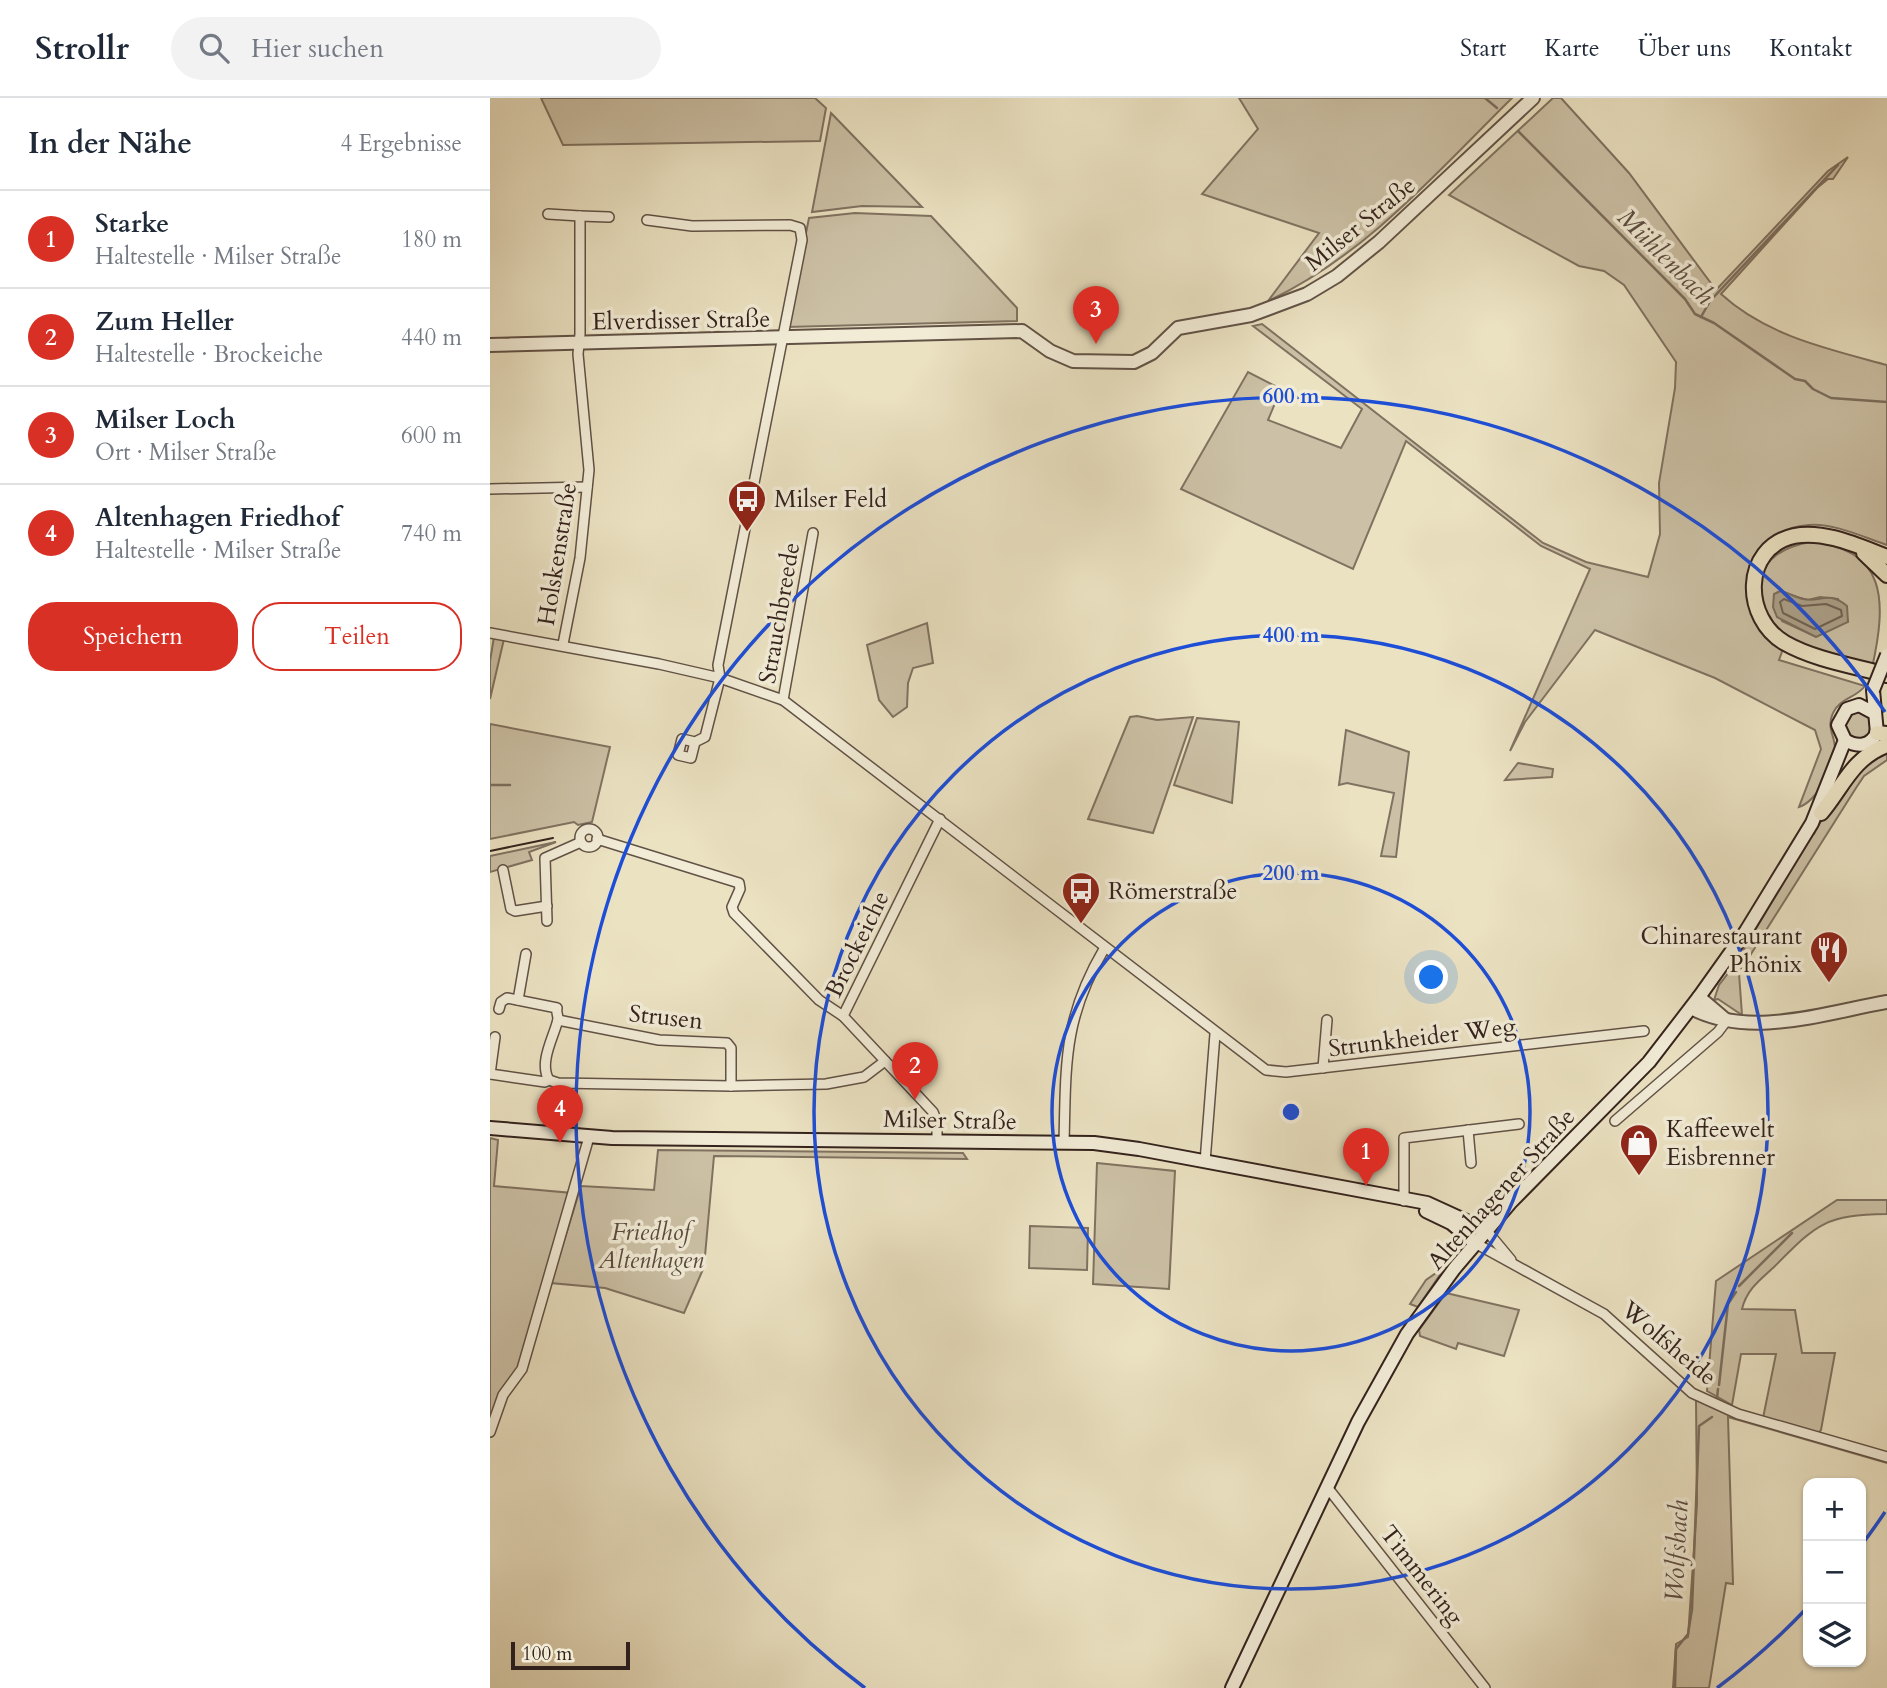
<!DOCTYPE html>
<html lang="de">
<meta charset="utf-8">
<style>
body{margin:0;font-family:Cardo,serif;background:#f2f2f3;color:#1f2937}
.controls{position:absolute;right:21px;bottom:21px;display:grid;overflow:hidden;border-radius:14px;box-shadow:0 2px 5px #0004}
.controls button{width:63px;height:63px;display:grid;place-items:center;padding:0;border:0;border-bottom:2px solid #e0e1e3;background:#fff;color:#1f2937;font:35px sans-serif}
.scale{position:absolute;left:21px;bottom:18px;width:119px;box-sizing:border-box;padding-left:7px;border:4px solid #33221c;border-top:0;font-size:19px;line-height:24px;white-space:nowrap;color:#33221c;-webkit-text-stroke:5px #f2ecd7;paint-order:stroke}
.you{position:absolute;left:942px;top:880px;width:24px;height:24px;margin:-18px;border:5px solid #fff;border-radius:50%;background:#1a73e8;box-shadow:0 0 0 10px #1a73e833}
.badge{display:grid;place-items:center;width:46px;height:46px;border-radius:50%;background:#d93025;color:#fff;font-size:23px;font-weight:700}
.pin{position:absolute;translate:-50% -58px;filter:drop-shadow(0 2px 4px #0008)}
.pin::after{content:'';position:absolute;top:37px;width:24px;height:21px;background:inherit;clip-path:polygon(0 0,100% 0,50% 100%)}
.list{margin:0;padding:0;list-style:none}
h2{display:flex;justify-content:space-between;align-items:center;height:91px;margin:0;padding:0 28px;font-size:30px}
h2 small{font-size:23px;font-weight:400;color:#747a83}
.list li{display:grid;grid-template-columns:46px 1fr auto;gap:21px;align-items:center;box-sizing:border-box;height:98px;padding:0 28px;border-top:2px solid #e0e1e3}
.list b{display:block;font-size:26px;white-space:nowrap}
.list p{margin:0;font-size:23px;white-space:nowrap;color:#747a83}
.list em{font-size:23px;font-style:normal;color:#747a83}
.actions{display:flex;gap:14px;padding:21px 28px}
.actions a{flex:1;padding:16px 0;border:2px solid #d93025;border-radius:28px;text-align:center;font-size:24px;color:#d93025}
.actions .main{background:#d93025;color:#fff}
.icon{flex:none;width:38px;height:38px;fill:none;stroke:currentColor;stroke-width:2;stroke-linecap:round;stroke-linejoin:round}
.map{position:relative;flex:none;width:1397px;height:1590px;overflow:hidden}
header{display:flex;align-items:center;gap:42px;box-sizing:border-box;height:98px;padding:0 35px;background:#fff;border-bottom:2px solid #e0e1e3}
header strong{font-size:33px}
nav{display:flex;gap:38px;margin-inline-start:auto;font-size:24px}
.search{width:490px;height:63px;background:#f2f2f3;display:flex;align-items:center;gap:18px;box-sizing:border-box;padding:0 24px;border-radius:38px;color:#747a83;font-size:26px}
main{display:flex}
aside{flex:1;background:#fff}
.map>svg:first-child{display:block}
.green{fill:#ccc1a6;stroke:#807261;stroke-width:2;fill-rule:evenodd}
.water{fill:#aca18a;stroke:#7c6e5e;stroke-width:2}
.lines{fill:none;stroke-linecap:round;stroke-linejoin:round}
.shore{stroke:#706253;stroke-width:2}
.stream{stroke:#7c6e5e;stroke-width:2.5}
.minor-casing{stroke:#615246;stroke-width:12}
.tertiary-casing{stroke:#615246;stroke-width:16}
.secondary-casing{stroke:#33221c;stroke-width:16}
.primary-casing{stroke:#33221c;stroke-width:18}
.minor{stroke:#f2ecd7;stroke-width:9}
.tertiary{stroke:#f2ecd7;stroke-width:12}
.secondary{stroke:#f2ecd7;stroke-width:12}
.primary{stroke:#ebe2c2;stroke-width:14}
.tram{stroke:#33221c;stroke-width:2}
.secondary-bridge-casing{stroke:#33221c;stroke-width:16;stroke-linecap:butt}
.secondary-bridge{stroke:#f2ecd7;stroke-width:12}
.ring{fill:none;stroke:#1d4ed8;stroke-width:3.5}
.labels{text-anchor:middle;stroke-width:7;stroke-linejoin:round;paint-order:stroke}
.street-label{font-size:24px;fill:#33221c;stroke:#f2ecd7}
.poi-label{font-size:24px;fill:#33221c;stroke:#f2ecd7;text-anchor:start}
.park-label{font-size:24px;font-style:italic;fill:#594a3e;stroke:#f2ecd7}
.water-label{font-size:26px;font-style:italic;fill:#5d4e42;stroke:#f2ecd7}
.centre{fill:#1d4ed8;stroke:#f2ecd7;stroke-width:3.5}
.ring-label{font-size:21px;text-anchor:middle;font-weight:bold;fill:#1d4ed8;stroke:#f2ecd7;stroke-width:7;stroke-linejoin:round;paint-order:stroke}
</style>
<header>
<strong>Strollr</strong>
<div class="search"><svg class="icon" aria-label="search" viewBox="0 0 24 24"><circle cx="10" cy="10" r="6"/><path d="M15 15l6 6"/></svg>Hier suchen</div>
<nav><a>Start</a><a>Karte</a><a>Über uns</a><a>Kontakt</a></nav>
</header>
<main>
<aside>
<h2>In der Nähe<small>4 Ergebnisse</small></h2>
<ul class="list">
<li><span class="badge">1</span><div><b>Starke</b><p>Haltestelle · Milser Straße</p></div><em>180 m</em></li>
<li><span class="badge">2</span><div><b>Zum Heller</b><p>Haltestelle · Brockeiche</p></div><em>440 m</em></li>
<li><span class="badge">3</span><div><b>Milser Loch</b><p>Ort · Milser Straße</p></div><em>600 m</em></li>
<li><span class="badge">4</span><div><b>Altenhagen Friedhof</b><p>Haltestelle · Milser Straße</p></div><em>740 m</em></li>
</ul>
<div class="actions"><a class="main">Speichern</a><a>Teilen</a></div>
</aside>
<div class="map">
<svg width="1397" height="1590" viewBox="0 0 1397 1590">
<rect width="100%" height="100%" fill="#ebe2c2"/>
<filter id="stains"><feTurbulence type="fractalNoise" baseFrequency=".00286" numOctaves="4"/><feColorMatrix values="0 0 0 0 .2 0 0 0 0 .09 0 0 0 0 .02 0 0 0 .5 -.17"/></filter>
<radialGradient id="worn" r=".72"><stop offset=".6" stop-color="#630" stop-opacity="0"/><stop offset="1" stop-color="#630" stop-opacity=".3"/></radialGradient>
<g class="green">
<path d="M51,0H325L336,10L330,43L73,47Z"/>
<path d="M749,0H1022C947,74 875,158 778,203L829,135L712,96L768,31Z"/>
<path d="M1063,0H1071L1139,75L1226,192L1338,73L1358,59L1343,81H1338L1327,90L1231,196C1277,238 1338,251 1397,267V447C1373,439 1344,425 1319,427C1251,431 1236,524 1293,551L1289,562L1375,588C1366,600 1350,600 1343,615C1336,630 1345,637 1345,651C1344,670 1327,703 1309,709L1331,651L1325,632L1225,580L1105,532L1035,624L1020,653L1100,471L1051,448L916,343L863,471L691,391L758,274L791,291L778,322L851,350L872,311L763,228L772,226L1053,445L1096,464L1158,479L1170,436L1169,385L1185,290L1186,264L1134,187L1114,173L1089,168L959,97Z"/>
<path d="M341,15L432,109L372,108L322,114Z"/>
<path d="M365,115L441,118L527,210V223L297,229L319,120Z"/>
<path d="M1320,444C1397,450 1397,503 1382,570L1357,560L1355,563L1321,553L1279,528C1275,518 1267,502 1268,492C1271,461 1293,449 1320,444ZM1288,494L1318,502L1330,499L1348,501L1358,523L1326,539L1292,523Z"/>
<path d="M437,525L443,565L423,570L418,585L417,609L403,619L389,602L377,547Z"/>
<path d="M4,539L14,541L0,601V563Z"/>
<circle cx="1368" cy="628" r="14"/>
<path d="M647,618L667,622L703,619L663,735L598,721L640,619Z"/>
<path d="M707,620L749,624L742,705L684,687Z"/>
<path d="M0,626L120,649L102,724L88,727L84,724L0,741Z"/>
<path d="M856,632L919,654L906,759L891,758L904,695L857,685L849,687Z"/>
<path d="M1397,650V662L1374,678L1366,690L1249,875L1252,917L1228,901L1224,902L1229,887L1246,865L1321,736H1324C1325,732 1356,682 1360,677C1370,667 1385,658 1397,650Z"/>
<path d="M1028,665L1063,671L1062,679L1015,682Z"/>
<path d="M66,744L39,754L42,762L0,774V758Z"/>
<path d="M0,1040L8,1042L4,1088L82,1095L28,1271L0,1326Z"/>
<path d="M168,1052L473,1055L477,1061L224,1058L214,1169L194,1215L115,1190L61,1185L91,1088L164,1092Z"/>
<path d="M607,1065L685,1073L679,1191L603,1186Z"/>
<path d="M1347,1102H1397V1116C1334,1117 1327,1126 1284,1169C1270,1182 1257,1191 1252,1211L1305,1212L1312,1255H1345L1331,1332L1328,1335L1273,1320L1286,1256H1251L1242,1307L1217,1293L1226,1183Z"/>
<path d="M540,1128L598,1130L597,1172L539,1170Z"/>
<path d="M956,1168L928,1209L920,1206L936,1182Z"/>
<path d="M956,1195L1029,1212L1014,1258L968,1245L966,1251L930,1238L929,1232Z"/>
<path d="M1206,1302L1240,1316L1397,1362V1365L1238,1319L1243,1486L1236,1485L1219,1590H1183L1186,1546L1198,1539L1207,1406Z"/>
</g>
<path class="water" d="M1291,493C1299,495 1305,499 1313,501C1330,505 1338,492 1357,508L1358,524L1326,539L1287,519L1283,509L1284,496Z"/>
<g class="lines">
<path class="shore" d="M1294,501L1312,508L1336,506L1351,512L1352,518L1325,531L1293,515L1290,504Z"/>
<g class="stream">
<path d="M995,0L1007,10"/>
<path d="M1028,33L1195,201L1205,216L1224,225L1305,281L1315,283L1323,291L1341,300L1397,304"/>
<path d="M1211,219L1220,203L1348,67"/>
<path d="M0,687H20"/>
<path d="M1249,1188L1302,1135"/>
<path d="M1229,1287L1238,1206L1246,1194"/>
<path d="M1227,1300L1228,1291"/>
<path d="M1185,1590L1186,1551L1198,1536L1202,1511L1209,1328L1222,1319"/>
</g>
<defs>
<g id="minor">
<path d="M58,116L90,118V236L88,256L99,372L90,460L73,546"/>
<path d="M90,118L119,119"/>
<path d="M157,122L202,128L300,127L310,130L312,142L228,567L230,580"/>
<path d="M0,391L97,389"/>
<path d="M0,535L169,566L230,580L293,602L776,972L796,974L1154,933"/>
<path d="M293,602L323,435"/>
<path d="M205,644L192,641L188,657L201,660L205,644L215,639L230,580"/>
<circle cx="99" cy="740" r="9"/>
<path d="M107,741L249,785L250,791L242,809L244,815L329,902L353,918L443,1014L447,1024V1043"/>
<path d="M13,772L21,811L25,813L57,808"/>
<path d="M57,823L55,760L91,744"/>
<path d="M28,902L36,856"/>
<path d="M9,911L11,904L17,900L67,910C66,914 68,917 68,921C65,937 48,964 59,982"/>
<path d="M353,918L450,721"/>
<path d="M68,922L169,942L237,945L241,950V988"/>
<path d="M833,970L837,922"/>
<path d="M0,976L55,984L59,982"/>
<path d="M0,976L5,939"/>
<path d="M59,982L68,985L241,988L336,986L374,979L395,963"/>
<path d="M1125,1023L1228,934L1237,922"/>
<path d="M978,1032L981,1065"/>
<path d="M574,1045C576,966 573,921 614,851"/>
<path d="M715,1064L725,936"/>
<path d="M914,1103V1040L1029,1026"/>
<path d="M996,1132L1021,1162"/>
<path d="M985,1145L1114,1216L1202,1295L1248,1316L1397,1359"/>
<path d="M0,1334L13,1297L32,1271L99,1039"/>
<path d="M837,1389L995,1590"/>
</g>
<g id="tertiary">
<path d="M0,247L532,233L560,253L583,263L644,264L662,255L688,230L761,217L817,196L847,178L889,144L1043,0"/>
<path d="M1209,899L1236,922"/>
<path d="M1201,910C1260,941 1334,915 1397,904"/>
</g>
<g id="secondary">
<path d="M1383,592L1387,635C1380,648 1368,650 1355,642L1348,627L1357,611L1369,607L1384,615"/>
<path d="M0,1030L122,1040L604,1045L649,1051L937,1105L996,1132"/>
<path d="M936,1113L961,1125L985,1145"/>
<path d="M742,1590L868,1324L917,1236L964,1171L1020,1105L1159,964L1209,899L1256,833L1322,725L1355,642"/>
</g>
<g id="primary">
<path d="M1374,455L1397,477"/>
<path d="M1397,459C1368,448 1335,432 1304,438C1251,450 1253,521 1295,545C1325,562 1364,568 1397,577"/>
<path d="M1387,635L1397,636"/>
<path d="M1331,715C1353,689 1362,660 1397,647"/>
</g>
</defs>
<use href="#minor" class="minor-casing"/>
<use href="#tertiary" class="tertiary-casing"/>
<use href="#secondary" class="secondary-casing"/>
<use href="#primary" class="primary-casing"/>
<use href="#minor" class="minor"/>
<use href="#tertiary" class="tertiary"/>
<use href="#secondary" class="secondary"/>
<use href="#primary" class="primary"/>
<path class="tram" d="M0,753L63,740"/>
<defs>
<path id="secondary-bridge" d="M1383,592L1397,557"/>
</defs>
<use href="#secondary-bridge" class="secondary-bridge-casing"/>
<use href="#secondary-bridge" class="secondary-bridge"/>
</g>
<g class="ring">
<circle cx="801" cy="1014" r="239"/>
<circle cx="801" cy="1014" r="477"/>
<path d="M1395 1414A716 716 0 0 1 1373 1445M1316 1511A716 716 0 0 1 1227 1590M375 1590A716 716 0 1 1 1395 614"/>
</g>
<defs>
<symbol id="bus-pin" viewBox="-11 -11 22 30"><path d="M0 17L-7.5 6A9.5 9.5 0 1 1 7.5 6Z" fill="#8f2418" stroke="#f2ecd7"/><path d="M-5-6H5V4H4V6H2V4H-2V6H-4V4H-5ZM-3.5-4V0h7V-4ZM-3.5 1.2v1.5H-2V1.2ZM2 1.2v1.5H3.5V1.2Z" fill="#fff"/></symbol>
<symbol id="restaurant-pin" viewBox="-11 -11 22 30"><path d="M0 17L-7.5 6A9.5 9.5 0 1 1 7.5 6Z" fill="#8f2418" stroke="#f2ecd7"/><path d="M-5-6h1v4h1v-4h1v4h1v-4h1v5L-1.5 .5V6h-2V.5L-5-1ZM5-6V6H3V1.5H1.5Q1.5-4 5-6Z" fill="#fff"/></symbol>
<symbol id="shop-pin" viewBox="-11 -11 22 30"><path d="M0 17L-7.5 6A9.5 9.5 0 1 1 7.5 6Z" fill="#8f2418" stroke="#f2ecd7"/><path d="M-5-2.5h2.3a2.7 3.5 0 0 1 5.4 0H5L5.5 6h-11ZM-1.5-2.5h3a1.5 2.3 0 0 0-3 0Z" fill="#fff"/></symbol>
</defs>
<g fill-rule="evenodd">
<use href="#bus-pin" x="235" y="379" width="44" height="60"/>
<use href="#bus-pin" x="569" y="771" width="44" height="60"/>
<use href="#restaurant-pin" x="1317" y="830" width="44" height="60"/>
<use href="#shop-pin" x="1127" y="1023" width="44" height="60"/>
</g>
<g class="labels">
<g class="street-label">
<text transform="translate(870 126) rotate(-39)" y="8">Milser Straße</text>
<text transform="translate(191 222) rotate(-1)" y="8">Elverdisser Straße</text>
<text transform="translate(67 456) rotate(-81)" y="8">Holskenstraße</text>
<text transform="translate(289 515) rotate(-80)" y="8">Strauchbreede</text>
<text transform="translate(367 846) rotate(-64)" y="8">Brockeiche</text>
<text transform="translate(176 919) rotate(6)" y="8">Strusen</text>
<text transform="translate(932 939) rotate(-7)" y="8">Strunkheider Weg</text>
<text transform="translate(460 1022) rotate(1)" y="8">Milser Straße</text>
<text transform="translate(1011 1091) rotate(-48)" y="8">Altenhagener Straße</text>
<text transform="translate(1179 1245) rotate(40)" y="8">Wolfsheide</text>
<text transform="translate(932 1477) rotate(52)" y="8">Timmering</text>
</g>
<g class="poi-label">
<text x="284" y="409">Milser Feld</text>
<text x="618" y="801">Römerstraße</text>
<text x="1312" y="846" text-anchor="end">Chinarestaurant<tspan x="1312" dy="28">Phönix</tspan></text>
<text x="1176" y="1039">Kaffeewelt<tspan x="1176" dy="28">Eisbrenner</tspan></text>
</g>
<g class="park-label">
<text x="161" y="1142">Friedhof<tspan x="161" dy="28">Altenhagen</tspan></text>
</g>
<g class="water-label">
<text transform="translate(1176 158) rotate(45)" y="9">Mühlenbach</text>
<text transform="translate(1186 1453) rotate(-87)" y="9">Wolfsbach</text>
</g>
</g>
<circle cx="801" cy="1014" r="10" class="centre"/>
<g class="ring-label">
<text x="801" y="305">600 m</text>
<text x="801" y="544">400 m</text>
<text x="801" y="782">200 m</text>
</g>
<rect width="100%" height="100%" filter="url(#stains)"/>
<rect width="100%" height="100%" fill="url(#worn)"/>
</svg>
<div class="controls">
<button>+</button>
<button>−</button>
<button><svg class="icon" aria-label="layers" viewBox="0 0 24 24"><path d="M12 4l9 5-9 5-9-5zM3 14l9 5 9-5"/></svg></button>
</div>
<div class="scale">100 m</div>
<div class="you"></div>
<div class="pin badge" style="left:876px;top:1088px">1</div>
<div class="pin badge" style="left:425px;top:1002px">2</div>
<div class="pin badge" style="left:606px;top:246px">3</div>
<div class="pin badge" style="left:70px;top:1045px">4</div>
</div>
</main>
